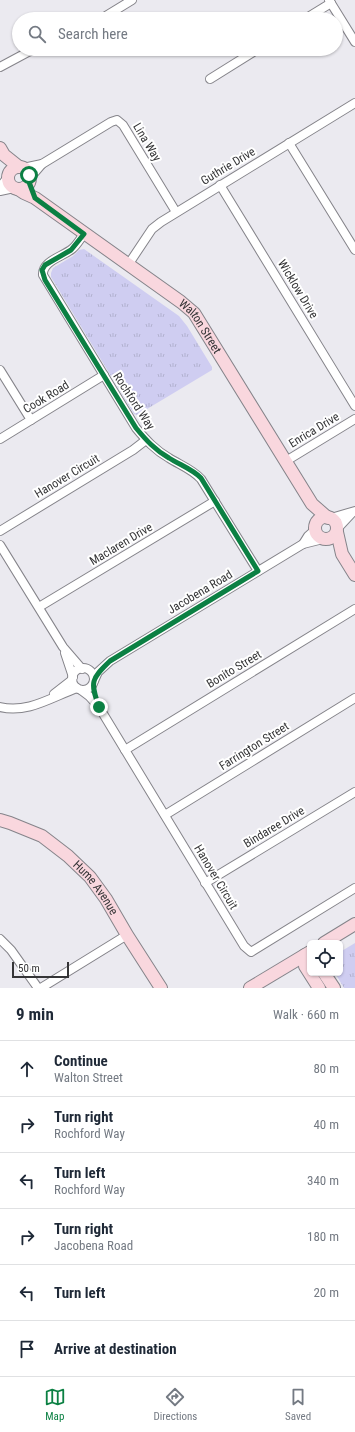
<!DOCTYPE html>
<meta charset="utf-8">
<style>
body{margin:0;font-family:"Roboto Condensed",sans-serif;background:#f6f6f7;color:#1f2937}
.controls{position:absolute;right:12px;bottom:12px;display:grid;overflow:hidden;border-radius:6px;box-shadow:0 1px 3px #0004}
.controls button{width:36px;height:36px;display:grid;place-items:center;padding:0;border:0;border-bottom:1px solid #e0e1e3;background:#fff;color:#1f2937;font:20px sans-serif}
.scale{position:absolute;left:12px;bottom:10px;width:57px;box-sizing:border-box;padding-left:4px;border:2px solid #353537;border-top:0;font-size:11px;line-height:14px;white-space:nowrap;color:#353537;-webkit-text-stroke:3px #fff;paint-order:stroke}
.stop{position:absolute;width:12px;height:12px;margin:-9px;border:3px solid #0b8043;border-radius:50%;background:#fff}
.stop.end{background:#0b8043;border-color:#fff;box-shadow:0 1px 4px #0008}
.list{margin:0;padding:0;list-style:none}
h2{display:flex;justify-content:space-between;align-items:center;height:52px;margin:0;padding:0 16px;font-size:17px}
h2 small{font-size:13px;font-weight:400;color:#747a83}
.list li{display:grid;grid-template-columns:26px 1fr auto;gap:12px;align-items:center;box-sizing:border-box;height:56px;padding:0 16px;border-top:1px solid #e0e1e3}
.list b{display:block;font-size:15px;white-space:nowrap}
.list p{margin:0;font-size:13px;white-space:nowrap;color:#747a83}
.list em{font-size:13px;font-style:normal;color:#747a83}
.icon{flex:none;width:22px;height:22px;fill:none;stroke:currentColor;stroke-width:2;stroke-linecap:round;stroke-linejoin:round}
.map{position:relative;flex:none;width:355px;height:988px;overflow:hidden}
.search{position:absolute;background:#fff;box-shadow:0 1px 3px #0004;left:12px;right:12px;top:12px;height:44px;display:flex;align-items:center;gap:10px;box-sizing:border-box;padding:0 14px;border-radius:22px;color:#747a83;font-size:15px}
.sheet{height:388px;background:#fff}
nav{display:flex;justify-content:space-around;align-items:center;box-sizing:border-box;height:56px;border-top:1px solid #e0e1e3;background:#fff;font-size:11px;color:#747a83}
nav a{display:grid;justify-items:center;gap:2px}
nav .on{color:#0b8043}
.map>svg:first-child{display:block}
.grass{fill:url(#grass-tufts)}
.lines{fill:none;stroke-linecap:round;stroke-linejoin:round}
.street-casing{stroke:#85848a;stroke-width:10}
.secondary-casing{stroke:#85848a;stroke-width:14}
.street{stroke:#fff;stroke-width:8}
.secondary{stroke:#f9d7de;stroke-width:12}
.route{stroke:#0b8043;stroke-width:5}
.labels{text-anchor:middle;stroke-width:4;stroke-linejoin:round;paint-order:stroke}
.street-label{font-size:12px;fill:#353537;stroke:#fff}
</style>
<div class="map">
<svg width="355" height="988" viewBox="0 0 355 988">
<defs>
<pattern id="grass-tufts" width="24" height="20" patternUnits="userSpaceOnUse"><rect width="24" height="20" fill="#cfcdf1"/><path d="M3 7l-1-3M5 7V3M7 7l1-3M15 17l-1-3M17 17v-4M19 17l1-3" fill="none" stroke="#b2b1cf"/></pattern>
</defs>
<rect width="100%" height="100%" fill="#ebeaf0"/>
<g class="grass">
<path d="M84,249L179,316L187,326L212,367V370L137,415L134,414L51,277V273L53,268L73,256L79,250Z"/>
<path d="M355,943V988H344L335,973H340V952Z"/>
</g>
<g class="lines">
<defs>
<g id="street">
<path d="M329,0L355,42"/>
<path d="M101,19L132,0"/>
<path d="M305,19L331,3"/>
<path d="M0,67L28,52L36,49"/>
<path d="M210,79L258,49"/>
<path d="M289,143L355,250"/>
<path d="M23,168L42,164L111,122L117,120L123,125L176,212"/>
<path d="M30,178L42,164"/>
<path d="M220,185L355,406"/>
<path d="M0,187L8,177"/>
<path d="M0,191L14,188"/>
<path d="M84,234C80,239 77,245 72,249C62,257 42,261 43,275L136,428C146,440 155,450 169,458C180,465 192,469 201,479L258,571"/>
<path d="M128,265L152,229L161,222L355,103"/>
<path d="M0,370L31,420"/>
<path d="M0,439L104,375"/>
<path d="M286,461L355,419"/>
<path d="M331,518L355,511"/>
<path d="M337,529L352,513"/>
<path d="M0,531L133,450L146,440"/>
<path d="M303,544L308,536L316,529"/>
<path d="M0,545L63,647L82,669"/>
<path d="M39,607L215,501"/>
<path d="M65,653L73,677"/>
<circle cx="83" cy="679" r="11"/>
<path d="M94,681L98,672L110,661L303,544L323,539"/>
<path d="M81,690L89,696L99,707L244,946L251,952L355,888"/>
<path d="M54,694L72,680"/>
<path d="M0,707C27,714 52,697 77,688"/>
<path d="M125,750L355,609"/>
<path d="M165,815L355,698"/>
<path d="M205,883L355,792"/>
<path d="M0,939L11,950L38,988"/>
<path d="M41,988L127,935"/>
</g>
<g id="secondary">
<path d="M0,148L4,155L19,167"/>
<circle cx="19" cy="178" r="11"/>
<path id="s1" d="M18,189L24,193L35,198L181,302L194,313L312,504L328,518"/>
<circle cx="326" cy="528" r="11"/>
<path d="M337,532L342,554L355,575"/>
<path id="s2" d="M0,820L10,823L42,836L68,856L90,877L106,899L127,935L161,988"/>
<path d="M324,943L355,924"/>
<path d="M310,957L305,955V966L319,988"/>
<path d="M324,973L334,988"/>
<path d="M250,988L310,952"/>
</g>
</defs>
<use href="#street" class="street-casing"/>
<use href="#secondary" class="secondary-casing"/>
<use href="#street" class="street"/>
<use href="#secondary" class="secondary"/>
</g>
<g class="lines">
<path class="route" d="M29,175V182L35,198L84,234L71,250L45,265L42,270L45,280L136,428C146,440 155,450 169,458C180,465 192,469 201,478L258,571L110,661C91,679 90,682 99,707"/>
</g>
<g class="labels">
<g class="street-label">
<text transform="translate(147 142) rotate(59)" y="4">Lina Way</text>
<text transform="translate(228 166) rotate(-31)" y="4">Guthrie Drive</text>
<text transform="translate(298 289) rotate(59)" y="4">Wicklow Drive</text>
<text dy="4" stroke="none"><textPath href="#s1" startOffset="230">Walton Street</textPath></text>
<text transform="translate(46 397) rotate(-31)" y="4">Cook Road</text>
<text transform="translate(134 401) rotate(57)" y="4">Rochford Way</text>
<text transform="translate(314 430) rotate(-31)" y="4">Enrica Drive</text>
<text transform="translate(67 476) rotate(-31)" y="4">Hanover Circuit</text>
<text transform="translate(121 544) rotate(-31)" y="4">Maclaren Drive</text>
<text transform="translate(200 592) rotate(-31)" y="4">Jacobena Road</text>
<text transform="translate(234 669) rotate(-31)" y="4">Bonito Street</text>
<text transform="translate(254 746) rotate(-32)" y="4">Farrington Street</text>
<text transform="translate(274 827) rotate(-31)" y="4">Bindaree Drive</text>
<text transform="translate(216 877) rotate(59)" y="4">Hanover Circuit</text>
<text dy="4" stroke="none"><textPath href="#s2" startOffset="120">Hume Avenue</textPath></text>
</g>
</g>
</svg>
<div class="controls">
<button><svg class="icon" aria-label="locate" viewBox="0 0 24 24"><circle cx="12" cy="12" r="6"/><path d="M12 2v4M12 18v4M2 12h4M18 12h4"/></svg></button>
</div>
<div class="scale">50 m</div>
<div class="stop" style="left:29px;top:175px"></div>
<div class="stop end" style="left:99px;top:707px"></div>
<div class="search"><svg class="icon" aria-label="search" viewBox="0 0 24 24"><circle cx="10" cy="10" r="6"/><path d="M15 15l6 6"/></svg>Search here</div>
</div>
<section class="sheet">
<h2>9 min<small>Walk · 660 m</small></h2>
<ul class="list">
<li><svg class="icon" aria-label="ahead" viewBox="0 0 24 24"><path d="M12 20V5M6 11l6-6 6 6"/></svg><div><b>Continue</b><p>Walton Street</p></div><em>80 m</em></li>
<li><svg class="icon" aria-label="right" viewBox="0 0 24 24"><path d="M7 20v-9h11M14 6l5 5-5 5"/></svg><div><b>Turn right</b><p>Rochford Way</p></div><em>40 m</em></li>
<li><svg class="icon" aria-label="left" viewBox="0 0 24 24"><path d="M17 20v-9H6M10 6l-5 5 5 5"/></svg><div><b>Turn left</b><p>Rochford Way</p></div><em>340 m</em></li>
<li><svg class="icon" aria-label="right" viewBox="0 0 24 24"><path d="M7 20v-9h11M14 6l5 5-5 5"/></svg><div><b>Turn right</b><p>Jacobena Road</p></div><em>180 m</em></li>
<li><svg class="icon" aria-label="left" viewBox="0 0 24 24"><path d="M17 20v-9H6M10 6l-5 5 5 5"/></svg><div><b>Turn left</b></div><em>20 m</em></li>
<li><svg class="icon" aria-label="arrive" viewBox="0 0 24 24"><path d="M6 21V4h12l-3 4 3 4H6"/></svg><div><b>Arrive at destination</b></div></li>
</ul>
</section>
<nav>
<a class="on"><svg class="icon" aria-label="map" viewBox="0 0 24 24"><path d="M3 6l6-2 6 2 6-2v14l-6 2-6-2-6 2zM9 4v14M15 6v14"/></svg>Map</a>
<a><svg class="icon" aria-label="directions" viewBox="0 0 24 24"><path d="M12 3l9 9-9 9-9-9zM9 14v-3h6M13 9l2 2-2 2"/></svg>Directions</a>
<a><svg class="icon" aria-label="saved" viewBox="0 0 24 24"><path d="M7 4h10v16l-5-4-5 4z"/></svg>Saved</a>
</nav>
